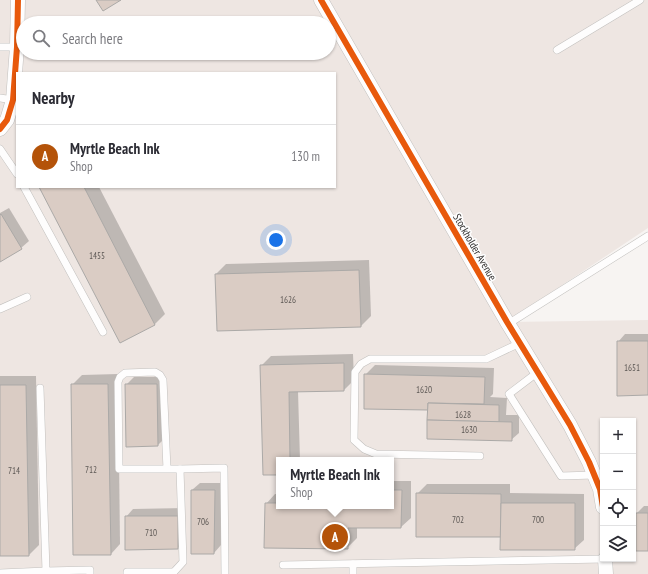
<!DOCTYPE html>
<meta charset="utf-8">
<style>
body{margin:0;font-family:"PT Sans Narrow",sans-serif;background:#f7f7f7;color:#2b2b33}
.controls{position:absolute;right:12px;bottom:12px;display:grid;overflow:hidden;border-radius:0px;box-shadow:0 1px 3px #0004}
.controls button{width:36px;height:36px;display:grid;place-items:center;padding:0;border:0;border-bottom:1px solid #e1e1e2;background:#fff;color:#2b2b33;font:20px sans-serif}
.you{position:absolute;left:276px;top:240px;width:14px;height:14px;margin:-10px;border:3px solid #fff;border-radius:50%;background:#1a73e8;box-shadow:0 0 0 6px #1a73e833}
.badge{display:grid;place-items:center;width:26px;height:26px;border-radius:50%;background:#b45309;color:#fff;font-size:13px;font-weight:700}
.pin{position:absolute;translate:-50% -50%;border:2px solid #fff;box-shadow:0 1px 4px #0006}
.popup{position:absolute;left:276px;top:457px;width:118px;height:52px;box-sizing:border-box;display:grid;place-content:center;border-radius:0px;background:#fff;filter:drop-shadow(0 1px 3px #0005);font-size:13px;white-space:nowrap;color:#7c7c81}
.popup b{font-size:15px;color:#2b2b33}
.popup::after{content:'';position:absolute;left:50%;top:100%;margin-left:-8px;border:8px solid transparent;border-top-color:#fff}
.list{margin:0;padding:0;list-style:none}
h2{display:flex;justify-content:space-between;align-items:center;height:52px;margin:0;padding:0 16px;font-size:17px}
h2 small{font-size:13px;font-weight:400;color:#7c7c81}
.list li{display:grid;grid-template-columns:26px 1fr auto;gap:12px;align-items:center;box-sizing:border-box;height:64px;padding:0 16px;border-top:1px solid #e1e1e2}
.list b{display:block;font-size:15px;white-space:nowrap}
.list p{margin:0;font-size:13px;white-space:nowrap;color:#7c7c81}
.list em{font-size:13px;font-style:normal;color:#7c7c81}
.icon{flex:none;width:22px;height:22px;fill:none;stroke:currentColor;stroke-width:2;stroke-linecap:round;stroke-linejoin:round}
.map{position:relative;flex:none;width:648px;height:574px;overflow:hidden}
.search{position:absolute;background:#fff;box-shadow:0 1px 3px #0004;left:16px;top:16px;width:320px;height:44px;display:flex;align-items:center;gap:10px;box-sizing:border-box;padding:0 14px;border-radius:22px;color:#7c7c81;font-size:15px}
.panel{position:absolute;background:#fff;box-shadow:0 1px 3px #0004;left:16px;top:72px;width:320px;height:116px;border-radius:0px}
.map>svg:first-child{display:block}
.built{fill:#eee6e2;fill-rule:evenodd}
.shadow{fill:#0003}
.building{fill:#daccc4;stroke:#aba9a7}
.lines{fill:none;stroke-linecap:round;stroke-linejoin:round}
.service-casing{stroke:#c2c0be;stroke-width:8}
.minor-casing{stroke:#c2c0be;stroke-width:15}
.service{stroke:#fefdfd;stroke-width:7}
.minor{stroke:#fefdfd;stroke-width:14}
.cycleway-casing{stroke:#fff;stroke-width:8}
.cycleway{stroke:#e8590c;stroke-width:6}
.labels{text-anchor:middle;stroke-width:3;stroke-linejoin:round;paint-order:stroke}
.number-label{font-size:9px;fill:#5d5855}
.street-label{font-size:11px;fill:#333130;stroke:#fff}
</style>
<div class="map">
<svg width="648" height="574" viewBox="0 0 648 574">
<rect width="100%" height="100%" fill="#f7f4f2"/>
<path class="built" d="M0,0H648V228L507,322L648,320V574H0ZM23,23H329V53H23ZM17,73H335V187H17ZM603,421H633V559H603ZM279,460H391V506H279Z"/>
<g class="shadow">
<path d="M41,187H99L165,314L155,324L121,342Z"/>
<path d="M9,208L29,241L21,248L0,261V213Z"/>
<path d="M369,260L371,316L361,326L216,274L226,264Z"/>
<path d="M625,334H648V394L618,342Z"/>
<path d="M353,354L354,380L344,390L298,391L300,460H279V474L261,366L271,356Z"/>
<path d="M375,365L494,368L493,394L490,397L507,398L506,415H519V433L511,440L429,409L365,375Z"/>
<path d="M118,374L120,544L111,554L72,385L82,375Z"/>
<path d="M0,376H36L39,545L29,555H0Z"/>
<path d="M134,377H164L165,438L158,445L126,385Z"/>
<path d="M391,481H411V518L401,527H357V538L347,548L266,504L275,494H279V506H391Z"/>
<path d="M200,483H222L221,545L214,553L192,490Z"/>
<path d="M427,484H510V493L584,494V540L574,549L502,536L417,494Z"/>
<path d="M644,506H648V550L637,513Z"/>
<path d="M185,508V541L178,548L126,517L133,509Z"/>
</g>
<g class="building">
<path d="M96,0H121L103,11Z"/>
<path d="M39,187H84L155,325L120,343Z"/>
<path d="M1,214L22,249L0,262V215Z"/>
<path d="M359,270L361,327L217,331L215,274Z"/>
<path d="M617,341H648V395L617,396Z"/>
<path d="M344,363V391L289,392L290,460H279V475H263L260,365Z"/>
<path d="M364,374L485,377L484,404L428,403V410L364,409Z"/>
<path d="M71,384H108L111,555H73Z"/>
<path d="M125,384H157L158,446L126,447Z"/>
<path d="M0,385H26L29,556H0Z"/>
<path d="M428,403L499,405V422L427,420Z"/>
<path d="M427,420L512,422V441L427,439Z"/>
<path d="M191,490H215L214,554H191Z"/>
<path d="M391,490H402L401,528H348V549L264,548L265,503H279V506H391Z"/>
<path d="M416,493L501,494V537H416Z"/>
<path d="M501,503H575V550H500Z"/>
<rect x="636" y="513" width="12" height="38"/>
<path d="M125,516H178V549L125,550Z"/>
</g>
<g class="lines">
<defs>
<g id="service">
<path d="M0,47H17"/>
<path d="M557,50L640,0"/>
<path d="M0,98L13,100"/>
<path d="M0,149L17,174"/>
<path d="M24,187L103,332"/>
<path d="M0,309L27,297"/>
<path d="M508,324L648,236"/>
<path d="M538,372L509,394L561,476L594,475"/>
<path d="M40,388L46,571L90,570V574"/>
<path d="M480,456L376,454L364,449L354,440L355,372L361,364L370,359H486L520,343"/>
<path d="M167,469L163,380L160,375L155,372L125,373L120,377L118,382L119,469H180L183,562L172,574"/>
<path d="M180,469L224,468L225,574"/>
<path d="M353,564V574"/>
<path d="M283,565L605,559"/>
<path d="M0,573L46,571V574"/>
<path d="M127,574V572H172V574"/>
</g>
<g id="minor">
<path d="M321,0L507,322L570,425L589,462L600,489L603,507"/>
<path d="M0,129L7,120L13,100L17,47L18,0"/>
<path d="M605,559L606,574"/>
</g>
</defs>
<use href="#service" class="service-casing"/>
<use href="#minor" class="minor-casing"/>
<use href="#service" class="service"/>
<use href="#minor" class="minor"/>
<defs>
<g id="cycleway">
<path d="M321,0L507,322L570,425L589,462L600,489L603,507"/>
<path d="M0,129L7,120L13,100L17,47L18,0"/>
</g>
</defs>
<use href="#cycleway" class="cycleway-casing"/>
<use href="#cycleway" class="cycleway"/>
</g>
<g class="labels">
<g class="number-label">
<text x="97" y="259">1455</text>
<text x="288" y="303">1626</text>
<text x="632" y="371">1651</text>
<text x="424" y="393">1620</text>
<text x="463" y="418">1628</text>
<text x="469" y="433">1630</text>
<text x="91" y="473">712</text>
<text x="14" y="474">714</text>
<text x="458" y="523">702</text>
<text x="538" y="523">700</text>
<text x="203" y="525">706</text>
<text x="151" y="536">710</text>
</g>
<g class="street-label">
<text transform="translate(475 247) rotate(60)" y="4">Stockholder Avenue</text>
</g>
</g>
</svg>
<div class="controls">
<button>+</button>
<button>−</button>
<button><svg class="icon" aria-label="locate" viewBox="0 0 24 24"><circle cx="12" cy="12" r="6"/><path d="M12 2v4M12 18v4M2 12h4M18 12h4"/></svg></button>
<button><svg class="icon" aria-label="layers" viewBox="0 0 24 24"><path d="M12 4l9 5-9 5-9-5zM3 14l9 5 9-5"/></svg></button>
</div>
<div class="you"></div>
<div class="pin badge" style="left:335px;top:537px">A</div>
<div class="popup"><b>Myrtle Beach Ink</b>Shop</div>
<div class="search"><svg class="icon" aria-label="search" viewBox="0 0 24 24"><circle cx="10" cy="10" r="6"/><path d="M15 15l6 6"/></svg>Search here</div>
<section class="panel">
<h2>Nearby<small></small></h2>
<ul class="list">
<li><span class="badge">A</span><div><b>Myrtle Beach Ink</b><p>Shop</p></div><em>130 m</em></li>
</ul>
</section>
</div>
